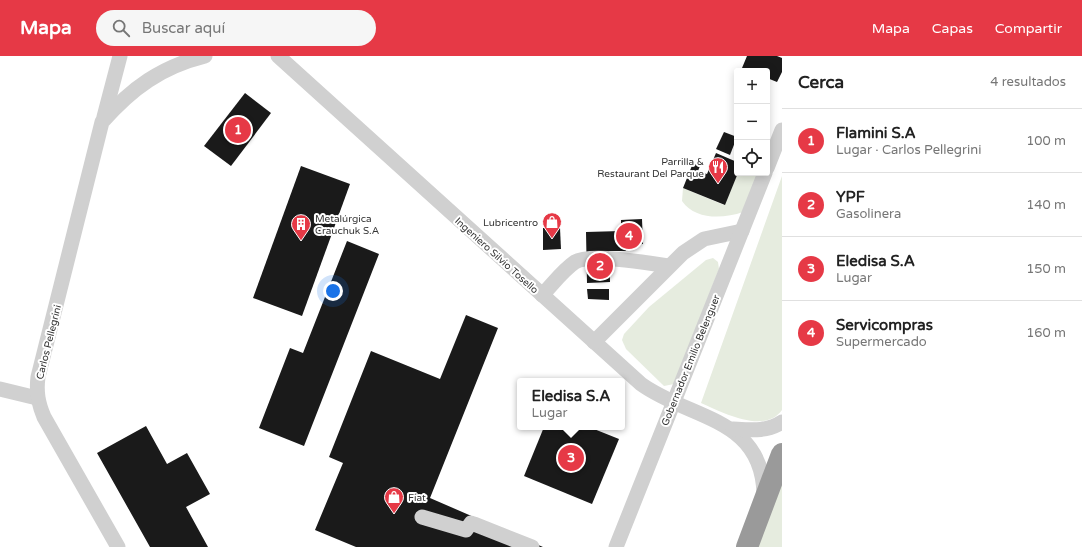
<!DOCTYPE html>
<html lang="es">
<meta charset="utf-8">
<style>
body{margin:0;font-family:"Varela Round",sans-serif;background:#f6f6f6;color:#222}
.controls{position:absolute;right:12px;top:12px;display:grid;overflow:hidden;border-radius:4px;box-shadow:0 2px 10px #0003}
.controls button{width:36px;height:36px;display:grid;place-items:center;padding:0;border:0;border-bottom:1px solid #e0e0e0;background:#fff;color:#222;font:20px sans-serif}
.you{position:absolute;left:333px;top:235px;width:14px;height:14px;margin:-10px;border:3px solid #fff;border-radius:50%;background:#1a73e8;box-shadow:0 0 0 6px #1a73e833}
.badge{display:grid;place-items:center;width:26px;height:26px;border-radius:50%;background:#e63946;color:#fff;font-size:13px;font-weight:700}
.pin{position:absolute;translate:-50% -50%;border:2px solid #fff;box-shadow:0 1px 4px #0006}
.popup{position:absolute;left:517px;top:322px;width:108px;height:52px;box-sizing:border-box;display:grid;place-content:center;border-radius:4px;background:#fff;filter:drop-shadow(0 1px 3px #0005);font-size:13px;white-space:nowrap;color:#767676}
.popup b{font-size:15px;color:#222}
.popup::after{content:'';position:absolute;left:50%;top:100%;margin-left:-8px;border:8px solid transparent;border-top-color:#fff}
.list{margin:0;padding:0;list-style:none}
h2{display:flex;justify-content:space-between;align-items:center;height:52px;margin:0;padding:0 16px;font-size:17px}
h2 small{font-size:13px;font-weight:400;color:#767676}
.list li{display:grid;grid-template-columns:26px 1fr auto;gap:12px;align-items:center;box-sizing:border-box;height:64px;padding:0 16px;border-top:1px solid #e0e0e0}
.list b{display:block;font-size:15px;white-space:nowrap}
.list p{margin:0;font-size:13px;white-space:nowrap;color:#767676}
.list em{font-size:13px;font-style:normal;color:#767676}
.icon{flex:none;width:22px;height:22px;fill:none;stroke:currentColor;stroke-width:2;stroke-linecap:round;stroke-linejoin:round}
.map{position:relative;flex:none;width:782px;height:491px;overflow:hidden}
header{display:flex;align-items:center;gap:24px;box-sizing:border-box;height:56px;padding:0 20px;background:#e63946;color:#fff}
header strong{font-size:19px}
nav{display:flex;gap:22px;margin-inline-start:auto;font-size:14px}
.search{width:280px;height:36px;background:#f6f6f6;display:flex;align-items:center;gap:10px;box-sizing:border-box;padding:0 14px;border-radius:22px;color:#767676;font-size:15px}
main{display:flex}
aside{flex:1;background:#fff}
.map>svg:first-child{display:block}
.green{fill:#e6ecdf}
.building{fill:#1a1a1a}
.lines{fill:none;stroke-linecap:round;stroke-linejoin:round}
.minor{stroke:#d0d0d0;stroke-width:15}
.highway{stroke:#9a9a9a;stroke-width:22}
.labels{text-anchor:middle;stroke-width:4;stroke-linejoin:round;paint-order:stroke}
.poi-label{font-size:10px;fill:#333;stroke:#fff;text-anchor:end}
.street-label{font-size:10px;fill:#333;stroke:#fff}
</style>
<header>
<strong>Mapa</strong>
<div class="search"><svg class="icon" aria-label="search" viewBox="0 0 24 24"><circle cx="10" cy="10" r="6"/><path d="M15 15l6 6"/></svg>Buscar aquí</div>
<nav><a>Mapa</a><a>Capas</a><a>Compartir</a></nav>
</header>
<main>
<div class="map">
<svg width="782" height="491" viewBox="0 0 782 491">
<rect width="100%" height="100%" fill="#fff"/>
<g class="green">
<path d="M738,117H759L743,156C723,163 695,164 682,145L683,132L724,149Z"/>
<path d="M782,120V354C764,379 722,356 701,347Z"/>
<path d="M713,202L718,206L719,213L674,328L664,330L626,293L622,284L624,278L649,251L706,204Z"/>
<path d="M782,423V491H756Z"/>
</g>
<g class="building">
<path d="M747,0H777L782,2V16L777,26L767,22V15H750L742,12Z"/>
<path d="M245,37L271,57L231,110L204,90Z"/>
<path d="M724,76L737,81L730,99L716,93Z"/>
<path d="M716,97L737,106L738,117L725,149L683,132L693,107L700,110L698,115L707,118Z"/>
<path d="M301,110L350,128L302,260L253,242Z"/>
<path d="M642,163L643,188L626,189V195H609L610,226L587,227L586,176L621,175V164Z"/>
<path d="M543,172H560L561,193L543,194Z"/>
<path d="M347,185L379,198L304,390L259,372L290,292L303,297Z"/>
<path d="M587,233H609V244L588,243Z"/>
<path d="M466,259L498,272L430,442L543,491H356L315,474L343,407L329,401L371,295L440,323Z"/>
<path d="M146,370L167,408L187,397L210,438L186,451L208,491H150L97,397Z"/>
<path d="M544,371H589L619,383L592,448L524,420Z"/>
</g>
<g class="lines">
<g class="minor">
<path d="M278,0L641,328C691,364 762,361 764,438"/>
<path d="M104,61L120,0"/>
<path d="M767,112L782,74"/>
<path d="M542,239C552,229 563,214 575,206C590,197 649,207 668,210"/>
<path d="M594,286L683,197L704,183L742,175"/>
<path d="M0,333L37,342"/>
<path d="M733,373C751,374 767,376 782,366"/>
<path d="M422,461L466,474L471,467L474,468L532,491"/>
<path d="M118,491L44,361C38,347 36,336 38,321L102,66C132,32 161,11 205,0"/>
<path d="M616,491L765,117"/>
</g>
<path class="highway" d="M747,491L782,398"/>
</g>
<defs>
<symbol id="restaurant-pin" viewBox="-11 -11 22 30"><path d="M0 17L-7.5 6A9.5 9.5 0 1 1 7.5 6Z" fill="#e63946" stroke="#fff"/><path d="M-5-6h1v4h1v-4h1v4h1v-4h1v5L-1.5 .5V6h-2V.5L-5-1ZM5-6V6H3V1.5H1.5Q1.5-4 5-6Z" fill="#fff"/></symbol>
<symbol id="shop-pin" viewBox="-11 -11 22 30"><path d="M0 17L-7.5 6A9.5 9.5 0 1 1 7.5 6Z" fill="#e63946" stroke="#fff"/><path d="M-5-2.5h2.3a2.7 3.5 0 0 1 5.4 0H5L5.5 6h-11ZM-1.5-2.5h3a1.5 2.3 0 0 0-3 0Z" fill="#fff"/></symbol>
<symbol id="building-pin" viewBox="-11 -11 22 30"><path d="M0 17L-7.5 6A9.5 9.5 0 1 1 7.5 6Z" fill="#e63946" stroke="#fff"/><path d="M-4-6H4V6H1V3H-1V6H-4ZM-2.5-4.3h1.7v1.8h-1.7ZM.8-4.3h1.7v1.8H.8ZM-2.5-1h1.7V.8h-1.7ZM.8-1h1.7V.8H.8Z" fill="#fff"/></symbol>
</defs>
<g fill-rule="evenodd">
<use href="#restaurant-pin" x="707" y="100" width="22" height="30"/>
<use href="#shop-pin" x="541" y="155" width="22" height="30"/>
<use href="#building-pin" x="290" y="157" width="22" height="30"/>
<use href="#shop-pin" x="383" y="430" width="22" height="30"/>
</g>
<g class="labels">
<g class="poi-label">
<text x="704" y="109">Parrilla &amp;<tspan x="704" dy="12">Restaurant Del Parque</tspan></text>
<text x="315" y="166" text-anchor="start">Metalúrgica<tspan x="315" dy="12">Crauchuk S.A</tspan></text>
<text x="538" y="170">Lubricentro</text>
<text x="408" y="445" text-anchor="start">Fiat</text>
</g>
<g class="street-label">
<text transform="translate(497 199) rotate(42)" y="4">Ingeniero Silvio Tosello</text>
<text transform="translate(48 286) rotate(-76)" y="4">Carlos Pellegrini</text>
<text transform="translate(690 304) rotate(-68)" y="4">Gobernador Emilio Belenguer</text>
</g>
</g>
</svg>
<div class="controls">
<button>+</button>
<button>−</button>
<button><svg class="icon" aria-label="locate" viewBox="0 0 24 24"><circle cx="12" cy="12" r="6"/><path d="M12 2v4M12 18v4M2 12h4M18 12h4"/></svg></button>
</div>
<div class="you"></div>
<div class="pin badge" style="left:238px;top:74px">1</div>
<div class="pin badge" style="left:600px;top:210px">2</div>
<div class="pin badge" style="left:571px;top:402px">3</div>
<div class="popup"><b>Eledisa S.A</b>Lugar</div>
<div class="pin badge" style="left:629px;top:180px">4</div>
</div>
<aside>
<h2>Cerca<small>4 resultados</small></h2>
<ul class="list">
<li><span class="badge">1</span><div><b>Flamini S.A</b><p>Lugar · Carlos Pellegrini</p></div><em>100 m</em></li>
<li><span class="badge">2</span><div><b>YPF</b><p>Gasolinera</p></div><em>140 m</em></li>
<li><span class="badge">3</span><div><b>Eledisa S.A</b><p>Lugar</p></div><em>150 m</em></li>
<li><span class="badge">4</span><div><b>Servicompras</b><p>Supermercado</p></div><em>160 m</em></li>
</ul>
</aside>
</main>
